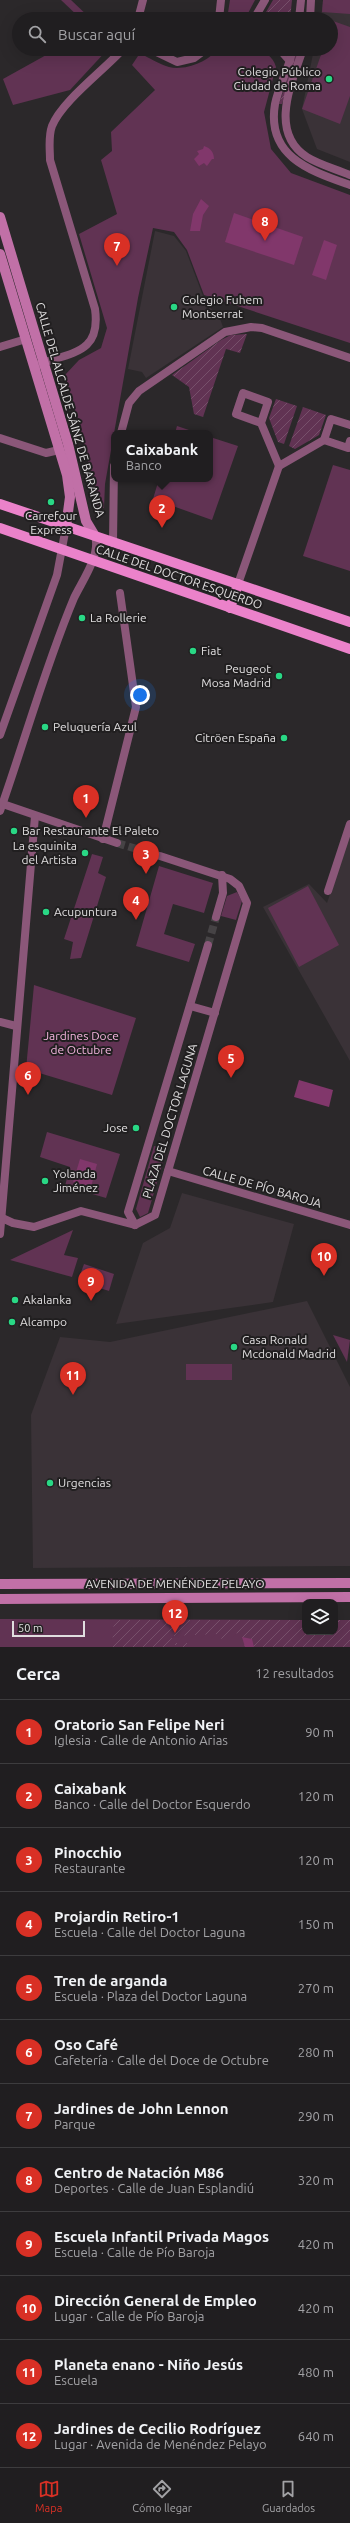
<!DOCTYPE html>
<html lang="es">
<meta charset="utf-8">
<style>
body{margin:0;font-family:Ubuntu,sans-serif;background:#2d2b2d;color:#f1f3f6}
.controls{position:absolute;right:12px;bottom:12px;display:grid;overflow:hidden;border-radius:8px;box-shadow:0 4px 16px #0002}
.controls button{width:36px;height:36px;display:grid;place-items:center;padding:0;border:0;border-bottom:1px solid #3d3c3e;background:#201e20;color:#f1f3f6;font:20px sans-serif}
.scale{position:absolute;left:12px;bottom:10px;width:73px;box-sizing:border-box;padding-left:4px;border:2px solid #e0dedf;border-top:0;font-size:11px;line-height:14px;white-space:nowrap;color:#e0dedf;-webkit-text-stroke:3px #211f20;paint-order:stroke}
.you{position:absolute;left:140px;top:695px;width:14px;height:14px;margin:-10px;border:3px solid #fff;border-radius:50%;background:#1a73e8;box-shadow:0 0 0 6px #1a73e833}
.badge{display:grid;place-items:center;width:26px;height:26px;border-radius:50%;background:#d93025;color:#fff;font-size:13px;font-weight:700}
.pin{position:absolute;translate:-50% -33px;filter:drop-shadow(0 1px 2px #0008)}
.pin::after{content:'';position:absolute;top:21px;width:14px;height:12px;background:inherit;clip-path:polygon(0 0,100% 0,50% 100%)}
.popup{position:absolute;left:111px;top:430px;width:102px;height:52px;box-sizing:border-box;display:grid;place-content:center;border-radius:8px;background:#201e20;filter:drop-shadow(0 1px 3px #0005);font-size:13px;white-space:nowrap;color:#a2a2a5}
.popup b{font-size:15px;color:#f1f3f6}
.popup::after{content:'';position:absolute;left:50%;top:100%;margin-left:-8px;border:8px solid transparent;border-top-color:#201e20}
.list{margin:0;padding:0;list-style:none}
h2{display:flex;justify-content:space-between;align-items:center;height:52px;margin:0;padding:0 16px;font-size:17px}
h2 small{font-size:13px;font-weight:400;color:#a2a2a5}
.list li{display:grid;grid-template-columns:26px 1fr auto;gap:12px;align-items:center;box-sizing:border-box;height:64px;padding:0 16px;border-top:1px solid #3d3c3e}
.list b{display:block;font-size:15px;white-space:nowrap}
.list p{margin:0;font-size:13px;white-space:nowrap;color:#a2a2a5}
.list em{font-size:13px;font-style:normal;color:#a2a2a5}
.icon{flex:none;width:22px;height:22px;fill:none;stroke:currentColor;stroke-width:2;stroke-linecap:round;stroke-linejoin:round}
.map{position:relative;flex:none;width:350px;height:1647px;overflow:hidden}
.search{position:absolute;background:#201e20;box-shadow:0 4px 16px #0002;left:12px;right:12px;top:12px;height:44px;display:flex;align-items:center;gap:10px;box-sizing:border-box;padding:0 14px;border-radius:22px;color:#a2a2a5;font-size:15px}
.sheet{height:820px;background:#201e20}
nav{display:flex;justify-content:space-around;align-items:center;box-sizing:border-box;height:56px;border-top:1px solid #3d3c3e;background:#201e20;font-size:11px;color:#a2a2a5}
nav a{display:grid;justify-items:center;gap:2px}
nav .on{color:#d93025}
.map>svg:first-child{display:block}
.built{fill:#3a3237}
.green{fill:#613353}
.garden{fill:url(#garden-furrows)}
.water{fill:#81376b}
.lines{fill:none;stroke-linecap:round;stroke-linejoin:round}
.street-tunnel{stroke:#464345;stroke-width:8;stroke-dasharray:8 4;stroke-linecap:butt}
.street{stroke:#8b5779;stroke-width:8}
.secondary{stroke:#c170a7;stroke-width:10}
.primary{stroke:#eb82ca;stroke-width:10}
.poi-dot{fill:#29d885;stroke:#211f20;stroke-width:1.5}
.labels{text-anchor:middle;stroke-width:4;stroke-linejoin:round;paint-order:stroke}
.poi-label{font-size:12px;fill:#e0dedf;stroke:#211f20;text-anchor:start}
.street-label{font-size:12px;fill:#e0dedf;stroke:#211f20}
.park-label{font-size:12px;fill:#f5b5df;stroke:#211f20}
</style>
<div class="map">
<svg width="350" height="1647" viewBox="0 0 350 1647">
<defs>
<pattern id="garden-furrows" width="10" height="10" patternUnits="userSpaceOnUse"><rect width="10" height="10" fill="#613353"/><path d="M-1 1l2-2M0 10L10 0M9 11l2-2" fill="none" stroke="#77506b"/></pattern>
</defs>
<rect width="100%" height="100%" fill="#2b282a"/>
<g class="built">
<path d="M323,0H350V162L317,149L302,109L314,49H331V19H321Z"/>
<path d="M155,231L174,236L186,251L206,304L219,316L223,327L146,378L142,372L128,369Z"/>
<path d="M350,835V1061L263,907L309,884L327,903Z"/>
<path d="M182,1193L294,1224L273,1302L116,1324L143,1243L170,1228Z"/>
<path d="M307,1301L350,1387V1566L33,1568L31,1415L60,1337L110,1342Z"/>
</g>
<g class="green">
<path d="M61,0H71L91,19H81Z"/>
<path d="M230,0H255L245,19H227Z"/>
<path d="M323,0H350V14L322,12Z"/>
<path d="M333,21L350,27V96L340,124L302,109L323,49H331Z"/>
<path d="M57,49H108L70,90L13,105L3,79Z"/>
<path d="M217,49C236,49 270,43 276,67L264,112L271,149L291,173L350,195V343L204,295L187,250L174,232L153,228L138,298L105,484L104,508H98L82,434L65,375L79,360L101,348L107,328L79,234L117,214L101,160L112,151L111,132L155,90L132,65L140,53C149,58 159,64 169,67C184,71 209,62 217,49Z"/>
<path d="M177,426L198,433H175Z"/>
<path d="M210,437L238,446L212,520L153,499L159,479H210Z"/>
<path d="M333,465L350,470V571L303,556Z"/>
<path d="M92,854L103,857L98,873L106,877L81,958L70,959L73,942L64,939Z"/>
<path d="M159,866L213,883L204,913L173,904L164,934L195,944L189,962L136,946Z"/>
<path d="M308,886L339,945L299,967L268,908Z"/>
<path d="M237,892L242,901L236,920L221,916L227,896Z"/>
<path d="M34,985L136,1018L112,1095L26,1069Z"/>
<path d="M47,1132L120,1154L106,1198L65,1186L70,1167L40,1157Z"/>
<path d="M154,1146L167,1148L148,1213L140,1217L136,1209Z"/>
<path d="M73,1230L64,1255L78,1258L72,1277L10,1260Z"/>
<path d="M84,1264L114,1274L109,1291L78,1281Z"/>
<path d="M333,1335L350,1340L347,1362Z"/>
<rect x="186" y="1364" width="46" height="16"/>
<path d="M0,1619L305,1620V1632H335V1620H350V1647H0Z"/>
</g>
<g class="garden">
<path d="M273,0H292L290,19H262Z"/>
<path d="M297,55L282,104H279L295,56Z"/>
<path d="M247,334L240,353L226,349L203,417L194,414L189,387L172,375L221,340L231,335Z"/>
<path d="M276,399L297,406L284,444L278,442L269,418Z"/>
<path d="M303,407L326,415L319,435L295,449L289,446Z"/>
<path d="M114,1620H305V1632H335V1620H350V1647H245L240,1632L215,1641L218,1634L172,1636L171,1647H112Z"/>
<rect x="175" y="1643" width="18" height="4"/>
</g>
<g class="water">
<path d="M204,146C211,148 214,153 214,159H212L207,166L204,163L199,166L194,159L199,154L197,151L203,149Z"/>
<path d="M201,199L209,206L203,215L200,231H190L193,214Z"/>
<path d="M234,213L303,237L294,265L225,242Z"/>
<path d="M324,240L337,245L326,280L312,275Z"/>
<path d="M299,1080L333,1090L329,1107L294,1097Z"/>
<path d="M80,1159L97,1164L91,1187L73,1182Z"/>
<path d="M242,1637L252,1639L254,1647H245Z"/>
</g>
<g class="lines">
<g class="street-tunnel">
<path d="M117,843L160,856"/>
<path d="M208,945L216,917"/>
</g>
<g class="street">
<path d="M138,19L143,0"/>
<path d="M219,19L221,0"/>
<path d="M254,19L265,0"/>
<path d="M299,19L301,0"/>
<path d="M310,19L311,0"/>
<path d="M150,49L177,62L194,58L206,49"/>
<path d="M274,49L282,52L290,61"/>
<path d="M293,49C289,68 279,85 275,104C266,157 311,171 350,185"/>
<path d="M303,49C292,82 268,132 307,157C320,165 336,169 350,175"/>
<path d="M0,347L26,339"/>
<path d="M35,368L39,364C73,352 101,353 95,309L50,160C50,149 48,137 52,126C62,101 103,71 123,49"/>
<path d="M261,423L236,414L243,393L268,402L261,423L279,466"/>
<path d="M121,433L129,403L139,391L225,332L251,327L262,328L350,358"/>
<path d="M0,438L46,453L59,450"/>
<path d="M324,440L348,448L350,441"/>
<path d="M113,543L114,466"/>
<path d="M238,584L279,466L324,440L331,419L350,425"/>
<path d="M0,735L57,575L66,527"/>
<path d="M0,803L117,843"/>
<path d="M0,811C25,740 45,667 74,598C82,581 101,555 95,536"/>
<path d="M103,839L136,707L120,593"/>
<path d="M160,856L230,879L239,886L247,903L155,1215L135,1225L128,1212L208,945"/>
<path d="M328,891L350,824"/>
<path d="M216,917L223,893L222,875"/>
<path d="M190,1006L215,1013"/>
<path d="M0,1022L16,1026"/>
<path d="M168,1171L350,1225"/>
<path d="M0,1217L13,1223L34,1227L81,1211L135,1225"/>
<path d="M0,1234L35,816"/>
</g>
<g class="secondary">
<path d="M0,217L68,444L86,521L95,536"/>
<path d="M0,254L67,475L70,497L66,527"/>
<path d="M0,1584L350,1583"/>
<path d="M0,1599L350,1597"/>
</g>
<g class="primary">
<path d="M0,504L350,622"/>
<path d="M0,528L350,649"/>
<path d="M230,608L238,584"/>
</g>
</g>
<g class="poi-dot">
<circle cx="329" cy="79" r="4"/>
<circle cx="174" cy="307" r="4"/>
<circle cx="51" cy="502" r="4"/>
<circle cx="82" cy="618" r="4"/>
<circle cx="193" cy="651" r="4"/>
<circle cx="279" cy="676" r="4"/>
<circle cx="45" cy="727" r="4"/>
<circle cx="284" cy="738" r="4"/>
<circle cx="14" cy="831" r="4"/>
<circle cx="85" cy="853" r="4"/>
<circle cx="46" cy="912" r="4"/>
<circle cx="136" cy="1128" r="4"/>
<circle cx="45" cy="1181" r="4"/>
<circle cx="15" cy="1300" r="4"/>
<circle cx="12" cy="1322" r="4"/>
<circle cx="234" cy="1347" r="4"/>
<circle cx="50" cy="1483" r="4"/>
</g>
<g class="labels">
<g class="poi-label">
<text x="321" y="76" text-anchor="end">Colegio Público<tspan x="321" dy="14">Ciudad de Roma</tspan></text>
<text x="182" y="304">Colegio Fuhem<tspan x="182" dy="14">Montserrat</tspan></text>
<text x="51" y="520" text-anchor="middle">Carrefour<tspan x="51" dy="14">Express</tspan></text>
<text x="90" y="622">La Rollerie</text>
<text x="201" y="655">Fiat</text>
<text x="271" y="673" text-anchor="end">Peugeot<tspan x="271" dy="14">Mosa Madrid</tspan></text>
<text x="53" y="731">Peluquería Azul</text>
<text x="276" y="742" text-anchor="end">Citröen España</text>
<text x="22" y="835">Bar Restaurante El Paleto</text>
<text x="77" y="850" text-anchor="end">La esquinita<tspan x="77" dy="14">del Artista</tspan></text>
<text x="54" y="916">Acupuntura</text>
<text x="128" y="1132" text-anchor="end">Jose</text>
<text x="53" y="1178">Yolanda<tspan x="53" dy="14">Jiménez</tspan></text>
<text x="23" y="1304">Akalanka</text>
<text x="20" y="1326">Alcampo</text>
<text x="242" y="1344">Casa Ronald<tspan x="242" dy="14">Mcdonald Madrid</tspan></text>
<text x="58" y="1487">Urgencias</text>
</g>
<g class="street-label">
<text transform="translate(70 410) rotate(74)" y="4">CALLE DEL ALCALDE SÁINZ DE BARANDA</text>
<text transform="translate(179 577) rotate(19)" y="4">CALLE DEL DOCTOR ESQUERDO</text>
<text transform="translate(170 1121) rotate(-73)" y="4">PLAZA DEL DOCTOR LAGUNA</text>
<text transform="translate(262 1187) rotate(16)" y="4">CALLE DE PÍO BAROJA</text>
<text x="175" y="1588">AVENIDA DE MENÉNDEZ PELAYO</text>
</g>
<g class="park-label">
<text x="81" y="1040">Jardines Doce<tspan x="81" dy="14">de Octubre</tspan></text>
</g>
</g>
</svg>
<div class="controls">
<button><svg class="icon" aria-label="layers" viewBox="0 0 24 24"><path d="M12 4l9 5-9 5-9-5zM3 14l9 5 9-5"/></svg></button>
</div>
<div class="scale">50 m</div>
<div class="you"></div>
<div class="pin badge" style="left:86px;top:818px">1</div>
<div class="pin badge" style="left:162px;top:528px">2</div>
<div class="popup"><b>Caixabank</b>Banco</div>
<div class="pin badge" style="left:146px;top:874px">3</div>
<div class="pin badge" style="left:136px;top:920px">4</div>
<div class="pin badge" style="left:231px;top:1078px">5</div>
<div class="pin badge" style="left:28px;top:1095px">6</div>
<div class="pin badge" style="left:117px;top:266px">7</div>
<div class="pin badge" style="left:265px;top:241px">8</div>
<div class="pin badge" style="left:91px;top:1301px">9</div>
<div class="pin badge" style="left:324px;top:1276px">10</div>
<div class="pin badge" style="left:73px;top:1395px">11</div>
<div class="pin badge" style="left:175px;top:1633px">12</div>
<div class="search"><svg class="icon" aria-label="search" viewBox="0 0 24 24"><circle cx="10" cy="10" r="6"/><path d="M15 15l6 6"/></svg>Buscar aquí</div>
</div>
<section class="sheet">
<h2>Cerca<small>12 resultados</small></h2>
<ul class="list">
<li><span class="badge">1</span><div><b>Oratorio San Felipe Neri</b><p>Iglesia · Calle de Antonio Arias</p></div><em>90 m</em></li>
<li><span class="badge">2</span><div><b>Caixabank</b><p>Banco · Calle del Doctor Esquerdo</p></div><em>120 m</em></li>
<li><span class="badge">3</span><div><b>Pinocchio</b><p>Restaurante</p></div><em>120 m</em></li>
<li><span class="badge">4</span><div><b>Projardin Retiro-1</b><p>Escuela · Calle del Doctor Laguna</p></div><em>150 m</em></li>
<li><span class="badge">5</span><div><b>Tren de arganda</b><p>Escuela · Plaza del Doctor Laguna</p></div><em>270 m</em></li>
<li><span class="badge">6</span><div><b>Oso Café</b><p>Cafetería · Calle del Doce de Octubre</p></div><em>280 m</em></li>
<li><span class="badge">7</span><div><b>Jardines de John Lennon</b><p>Parque</p></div><em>290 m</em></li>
<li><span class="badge">8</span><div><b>Centro de Natación M86</b><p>Deportes · Calle de Juan Esplandiú</p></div><em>320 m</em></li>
<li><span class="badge">9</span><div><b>Escuela Infantil Privada Magos</b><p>Escuela · Calle de Pío Baroja</p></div><em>420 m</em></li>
<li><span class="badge">10</span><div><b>Dirección General de Empleo</b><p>Lugar · Calle de Pío Baroja</p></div><em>420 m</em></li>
<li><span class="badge">11</span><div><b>Planeta enano - Niño Jesús</b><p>Escuela</p></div><em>480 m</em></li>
<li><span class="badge">12</span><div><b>Jardines de Cecilio Rodríguez</b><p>Lugar · Avenida de Menéndez Pelayo</p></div><em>640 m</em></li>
</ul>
</section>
<nav>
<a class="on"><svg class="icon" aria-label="map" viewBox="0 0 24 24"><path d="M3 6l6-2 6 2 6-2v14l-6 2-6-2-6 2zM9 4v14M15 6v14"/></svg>Mapa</a>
<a><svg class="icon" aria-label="directions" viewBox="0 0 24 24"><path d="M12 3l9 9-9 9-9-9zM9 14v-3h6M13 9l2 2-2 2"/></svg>Cómo llegar</a>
<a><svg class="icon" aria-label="saved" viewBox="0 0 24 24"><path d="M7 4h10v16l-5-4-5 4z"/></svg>Guardados</a>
</nav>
